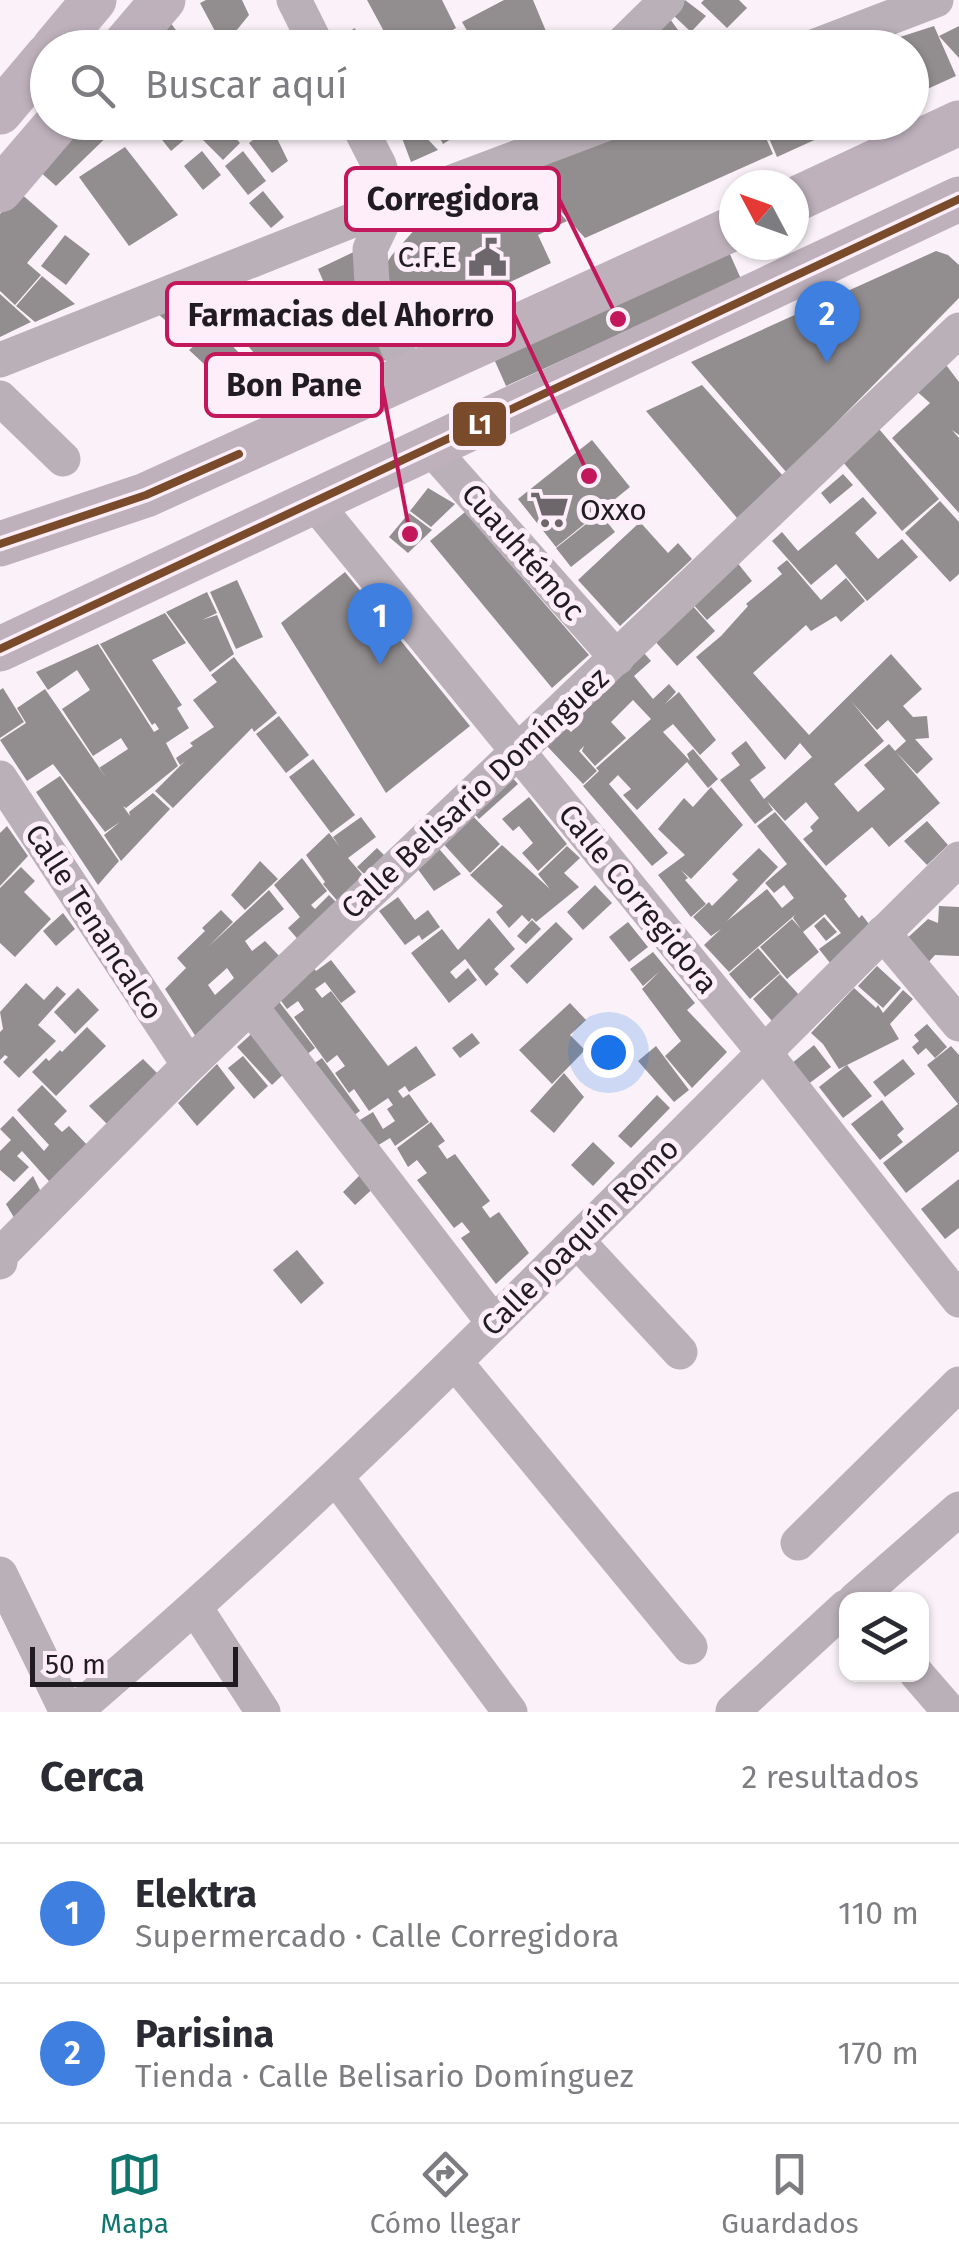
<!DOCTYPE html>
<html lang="es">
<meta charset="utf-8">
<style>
body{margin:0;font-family:"Fira Sans",sans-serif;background:#f2f2f3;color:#2b2b33}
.controls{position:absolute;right:30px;bottom:30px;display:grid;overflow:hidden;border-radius:20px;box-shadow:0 2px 8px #0004}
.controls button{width:90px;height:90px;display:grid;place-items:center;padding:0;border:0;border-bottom:2px solid #e1e1e2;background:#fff;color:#2b2b33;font:50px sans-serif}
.compass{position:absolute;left:719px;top:170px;width:90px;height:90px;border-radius:50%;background:#fff;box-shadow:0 2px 8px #0004;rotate:311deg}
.scale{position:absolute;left:30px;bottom:25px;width:208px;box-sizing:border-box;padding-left:10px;border:5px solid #211c21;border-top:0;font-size:28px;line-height:35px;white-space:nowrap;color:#211c21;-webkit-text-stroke:8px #fdeefa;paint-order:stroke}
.you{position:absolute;left:608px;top:1052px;width:35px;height:35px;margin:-25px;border:8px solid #fff;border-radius:50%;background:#1a73e8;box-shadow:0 0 0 15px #1a73e833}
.badge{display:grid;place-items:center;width:65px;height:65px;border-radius:50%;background:#0f766e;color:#fff;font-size:32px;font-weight:700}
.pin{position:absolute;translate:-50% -82px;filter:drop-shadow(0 2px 5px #0008)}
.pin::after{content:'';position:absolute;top:52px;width:35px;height:30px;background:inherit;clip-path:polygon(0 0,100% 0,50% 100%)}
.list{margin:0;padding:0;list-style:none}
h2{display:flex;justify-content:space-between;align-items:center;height:130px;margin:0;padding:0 40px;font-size:42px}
h2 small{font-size:32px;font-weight:400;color:#7c7c81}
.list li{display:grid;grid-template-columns:65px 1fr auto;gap:30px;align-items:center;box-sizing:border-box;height:140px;padding:0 40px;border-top:2px solid #e1e1e2}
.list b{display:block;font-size:38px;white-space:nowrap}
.list p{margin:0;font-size:32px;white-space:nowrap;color:#7c7c81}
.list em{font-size:32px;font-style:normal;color:#7c7c81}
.icon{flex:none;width:55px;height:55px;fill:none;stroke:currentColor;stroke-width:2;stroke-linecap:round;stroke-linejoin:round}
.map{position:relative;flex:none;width:959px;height:1712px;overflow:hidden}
.search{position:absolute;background:#fff;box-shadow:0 2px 8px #0004;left:30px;right:30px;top:30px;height:110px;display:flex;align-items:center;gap:25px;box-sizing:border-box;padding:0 35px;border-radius:55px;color:#7c7c81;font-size:38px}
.sheet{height:410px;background:#fff}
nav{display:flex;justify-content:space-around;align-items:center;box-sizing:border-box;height:140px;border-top:2px solid #e1e1e2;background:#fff;font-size:28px;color:#7c7c81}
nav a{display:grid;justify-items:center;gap:5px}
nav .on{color:#0f766e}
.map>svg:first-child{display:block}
.building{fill:#928d8e;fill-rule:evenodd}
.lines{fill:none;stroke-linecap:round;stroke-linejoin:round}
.minor{stroke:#bab0b8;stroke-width:35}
.major{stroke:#beb1bc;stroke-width:45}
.bus-1-casing{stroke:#fdeefa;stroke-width:15}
.bus-1{stroke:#7a4b2a;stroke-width:8}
.labels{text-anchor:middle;stroke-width:10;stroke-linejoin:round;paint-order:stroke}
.poi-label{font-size:30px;fill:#211c21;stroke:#fdeefa;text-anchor:end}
.street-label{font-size:30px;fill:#211c21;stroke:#fdeefa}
.leader{fill:none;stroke:#c2185b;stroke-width:4}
.callout-dot{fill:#c2185b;stroke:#fdeefa;stroke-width:4}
.callout{fill:#fdeefa;stroke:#c2185b;stroke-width:4}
.callout-label{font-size:32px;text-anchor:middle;font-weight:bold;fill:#211c21}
.line-badge{stroke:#fdeefa;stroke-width:4}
.badge-label{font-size:28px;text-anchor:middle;font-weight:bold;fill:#fff}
</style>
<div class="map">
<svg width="959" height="1712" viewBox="0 0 959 1712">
<rect width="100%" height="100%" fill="#faf2f8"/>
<g class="building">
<path d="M206,0H242L249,15L236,31L237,48H224L200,3Z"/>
<path d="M367,0H442L456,28L421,48H393Z"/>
<path d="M504,0H533L553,48H477L462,22Z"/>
<path d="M685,0L706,16L691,32L672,14Z"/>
<path d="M704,0H739L747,8L727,28L701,3Z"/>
<path d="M665,12L688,44L684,48H644L638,37Z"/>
<path d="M170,22L189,48H141Z"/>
<path d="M934,26L956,76L912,96V48L869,47Z"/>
<path d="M959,26V58L939,36Z"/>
<path d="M355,28L360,48H333L330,44Z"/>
<path d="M80,122L120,124L56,186L38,170Z"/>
<path d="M153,122H205L171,151L150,125Z"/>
<path d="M222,122L240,143L223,160L199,136Z"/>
<path d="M431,122H478L443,144Z"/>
<path d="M648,122H759L773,154L585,238L521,167Z"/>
<path d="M762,122H854L777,157Z"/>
<path d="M271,126L288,161L272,173L249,143Z"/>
<path d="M419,130L438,150L411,162L402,138Z"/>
<path d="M125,147L178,215L129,246L79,177Z"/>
<path d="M202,151L221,175L203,190L184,166Z"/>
<path d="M243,151L266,181L248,195L225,166Z"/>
<path d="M525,174L567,221L538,235L551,263L396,335L373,283L392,255L434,208Z"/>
<path d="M263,191L284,217L271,228L249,203Z"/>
<path d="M19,192L58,226L27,263L41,275L15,305L0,291V214Z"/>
<path d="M65,235L90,254L66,285L41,266Z"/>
<path d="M360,249L390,358L294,401L219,311L250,299L275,329L334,306L318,269Z"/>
<path d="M936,251L948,255L959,265V298L787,473L691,362Z"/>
<path d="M729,252L741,279L506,386L494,359Z"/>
<path d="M42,276L75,304L35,322L16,306Z"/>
<path d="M0,294L31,322L0,337Z"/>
<path d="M185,300L206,319L189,341L157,313Z"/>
<path d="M216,328L239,353L217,376L189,350Z"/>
<path d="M943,361L959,382V435L952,430L959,438V513L892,438L930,403L913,388Z"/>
<path d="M702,385L784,477L737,518L646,411Z"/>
<path d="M879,429L939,499L902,531L842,461Z"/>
<path d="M592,440L630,487L556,547L518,499Z"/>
<path d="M843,474L853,485L830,504L821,493Z"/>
<path d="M428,488L455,504L431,527L410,511Z"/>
<path d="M863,497L877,513L855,533L878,559L902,539L918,557L867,601L836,564L811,585L772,541L782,532L798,551Z"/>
<path d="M940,501L959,522V574L950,582L905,533Z"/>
<path d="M465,512L589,655L552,688L430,541Z"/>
<path d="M409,513L432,530L408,553L389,537Z"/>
<path d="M600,513L615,532L571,567L556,548Z"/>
<path d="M640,522L668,553L678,543L692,559L620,626L578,580Z"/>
<path d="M787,560L821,600L846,578L865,601L841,622L836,616L811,631L806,625L753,673L809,735L891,654L922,689L903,706L913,717L927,716L929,738L915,739L933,759L917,774L895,751L906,741L888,720L877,730L851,701L884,741L834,784L858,812L885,789L864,765L889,744L940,803L889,847L872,827L826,866L803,839L813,831L810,827L819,818L806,802L785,821L767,801L773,810L755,824L720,780L740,765L731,753L746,741L766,768L750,780L764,799L812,757L800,743L785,760L696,657L721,636L748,606L746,604L782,574L777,568Z"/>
<path d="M736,561L752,581L707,620L692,603Z"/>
<path d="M345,572L470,726L386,793L281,623Z"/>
<path d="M237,580L263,637L236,649L210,592Z"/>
<path d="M207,592L217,613L202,620L217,615L234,654L210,672L166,612Z"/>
<path d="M691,604L715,631L677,666L653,639Z"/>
<path d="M165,613L186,643L152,660L182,705L177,708L189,728L166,743L178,766L126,808L123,806L130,816L129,812L153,793L170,809L121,861L104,835L120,822L105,832L53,764L27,781L0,740L26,723L17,708L45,689L107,779L99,768L128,749L121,738L93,756L62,709L90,690L77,670L48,690L36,672L98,644L154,732L159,729L155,723L152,725L100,644Z"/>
<path d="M644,653L651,661L634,676L653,699L669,684L676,692L665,704L679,692L716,740L700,755L673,724L663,732L690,761L687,754L693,749L718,779L708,788L687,762L637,810L623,795L631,789L618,775L609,784L668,853L652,866L583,786L599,771L596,768L651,719L633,700L611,722L626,738L595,766L582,751L584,746L579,751L597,771L583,784L546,745L565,726L571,732L579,724L573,718Z"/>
<path d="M234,657L277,713L254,732L252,728L173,808L155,791L185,761L180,765L176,758L193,746L190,743L214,727L193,700L217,682L211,675Z"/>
<path d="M3,688L24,722L0,738V690Z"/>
<path d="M279,716L309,755L286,773L256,734Z"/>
<path d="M313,759L355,815L331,833L289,777Z"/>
<path d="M508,773L518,784L479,819L469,808Z"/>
<path d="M60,776L119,861L98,885L36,792Z"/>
<path d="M711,787L743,825L691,879L681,870L688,878L685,880L706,904L691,917L658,875L685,855L658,829L684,798L693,807Z"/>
<path d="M529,797L567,844L538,871L522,853L533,843L519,826L513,831L502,819Z"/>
<path d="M467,810L500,844L470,873L438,838Z"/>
<path d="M775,812L847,896L844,899L859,918L862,915L869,924L830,963L819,949L841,933L825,914L803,932L819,952L787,979L760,947L792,919L801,929L793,918L795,915L729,972L704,945L721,929L711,936L693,917L709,902L712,906L738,880L732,874L759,848L778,867L727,921L767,889L782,908L794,898L784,885L774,893L765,883L787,864L757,826Z"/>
<path d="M361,817L376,837L348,858L367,880L340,904L323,884L325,882L306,855L329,833L340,847L333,837Z"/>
<path d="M927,821L948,845L927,865L904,841Z"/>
<path d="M7,826L28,856L0,886V833Z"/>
<path d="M434,843L461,874L434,891L414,864Z"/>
<path d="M502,845L550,889L538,874L567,846L580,858L564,873L579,887L536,922L532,918L529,922L522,915L509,928L496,912L503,906L470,875Z"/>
<path d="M377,848L389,860L369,879L357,867Z"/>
<path d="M302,858L327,891L311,905L315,909L329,895L342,908L302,944L288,928L300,917L274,885Z"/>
<path d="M260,861L278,879L245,910L231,895Z"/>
<path d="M21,867L35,881L24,892L51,919L15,957L0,943V888Z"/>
<path d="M595,885L612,903L583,930L567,912Z"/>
<path d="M269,890L284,909L245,941L252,951L265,941L284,961L200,1043L165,989L186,968L177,958L205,931L202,928L221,910L233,922L208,947ZM227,968L234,978L215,995L208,985Z"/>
<path d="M398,897L415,920L428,910L440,927L422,940L419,935L405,945L379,911Z"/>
<path d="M939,906L959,907V956L935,955L926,965L903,942L928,919L938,923Z"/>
<path d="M63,913L75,929L56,946L43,931Z"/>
<path d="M824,917L837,932L826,941L814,926Z"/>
<path d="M489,918L515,949L494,969L499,974L486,986L465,959L450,972L456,979L468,968L477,980L449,1003L411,953L442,929L458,950Z"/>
<path d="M532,920L541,929L526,944L517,936Z"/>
<path d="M556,922L573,939L527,984L510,966Z"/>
<path d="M628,922L648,947L629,962L609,937Z"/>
<path d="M758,948L780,973L750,999L729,974Z"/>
<path d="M653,952L695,1003L687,1010L727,1052L692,1088L665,1056L681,1041L642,989L660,971L643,986L630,969Z"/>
<path d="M331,960L356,992L341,1003L325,982L315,989L322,998L331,991L388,1066L416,1046L436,1075L409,1092L405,1086L398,1091L403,1098L409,1094L429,1122L395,1146L390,1138L367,1152L350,1126L373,1112L383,1129L395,1121L387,1109L393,1105L388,1098L369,1111L354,1089L349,1093L335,1073L345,1066L337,1055L327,1063L294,1017L304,1010L298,1001L287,1009L279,998L312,966L316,971Z"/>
<path d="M877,966L901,988L883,1008L858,986Z"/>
<path d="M780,974L800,996L772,1021L753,999Z"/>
<path d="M26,983L44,1000L57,986L66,994L38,1025L56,1041L19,1078L3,1062L8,1057L5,1055L0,1060V1032L3,1029L0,1012Z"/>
<path d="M78,988L99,1010L75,1034L54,1012Z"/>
<path d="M854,988L876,1008L878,1005L883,1013L903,990L913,999L890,1024L899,1039L839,1069L823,1044L811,1033Z"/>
<path d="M277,999L315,1048L300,1060L262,1011Z"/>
<path d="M570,1003L586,1020L570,1035L585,1050L552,1084L519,1050Z"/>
<path d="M927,1024L947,1047L935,1058L926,1048L918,1055L912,1047L919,1041L914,1035Z"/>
<path d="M87,1027L106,1046L56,1096L32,1072L46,1058L49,1061L60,1050L62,1052Z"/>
<path d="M258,1028L292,1066L272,1085L237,1047Z"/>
<path d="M472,1033L480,1043L460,1058L452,1048Z"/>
<path d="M814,1045L831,1067L807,1085L791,1064Z"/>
<path d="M656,1046L689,1090L674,1102L638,1061Z"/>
<path d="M951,1046L959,1055V1151L906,1193L883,1163L958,1104L927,1065Z"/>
<path d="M243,1056L268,1086L254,1099L228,1068Z"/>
<path d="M322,1058L360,1111L343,1123L305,1070Z"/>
<path d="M143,1059L163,1079L111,1128L89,1106Z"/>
<path d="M903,1059L915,1074L885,1097L873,1082Z"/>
<path d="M217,1064L235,1088L197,1126L178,1103Z"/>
<path d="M847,1065L872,1096L843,1118L819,1087Z"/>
<path d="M564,1073L584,1097L554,1133L530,1111Z"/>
<path d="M42,1085L67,1111L54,1124L62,1132L69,1126L91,1149L56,1189L22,1151L17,1156L29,1167L14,1182L0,1170V1151L11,1140L0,1129L13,1116L44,1151L49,1145L17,1110Z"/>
<path d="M657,1095L670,1108L631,1148L618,1136Z"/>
<path d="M882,1100L904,1129L897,1135L903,1142L880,1160L851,1124Z"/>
<path d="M431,1122L445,1141L438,1146L447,1159L455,1154L490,1201L482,1207L490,1218L499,1212L529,1253L496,1284L461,1238L470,1232L462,1222L454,1228L417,1180L427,1173L417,1160L408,1167L397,1148Z"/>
<path d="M593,1142L615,1163L593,1186L571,1165Z"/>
<path d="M366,1169L378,1184L355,1205L343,1192Z"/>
<path d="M33,1176L42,1194L16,1221L6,1204Z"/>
<path d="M959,1179V1228L945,1239L921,1209Z"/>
<path d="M297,1250L324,1283L301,1304L273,1270Z"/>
</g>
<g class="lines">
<g class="minor">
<path d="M294,0L318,48"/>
<path d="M618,48L667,0"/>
<path d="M810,48L936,0"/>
<path d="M357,122L379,165L391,205L370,249L372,283L398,348"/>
<path d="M0,360L391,205L611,122"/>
<path d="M0,398L63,459"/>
<path d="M429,446L617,658"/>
<path d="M313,501L763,1051L959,1300"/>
<path d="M0,778L189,1065"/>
<path d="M883,933L959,1024"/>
<path d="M251,1007L494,1323"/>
<path d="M578,1242L680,1352"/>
<path d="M0,1262L1,1254L189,1065L959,330"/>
<path d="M455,1362L690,1647"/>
<path d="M336,1477L510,1712"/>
<path d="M798,1543L959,1384"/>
<path d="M0,1574L67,1712"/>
<path d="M855,1600L959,1509"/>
<path d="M196,1609L263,1712"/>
<path d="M917,1674L950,1712"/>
<path d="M733,1711L846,1607"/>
<path d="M74,1712C387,1447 666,1145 959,859"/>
</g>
<g class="major">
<path d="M54,48L94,0"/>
<path d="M122,48L163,0"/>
<path d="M0,112L48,55"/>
<path d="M0,190L58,122"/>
<path d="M794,200L959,123"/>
<path d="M0,544L146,495L734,228"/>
<path d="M0,649L959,199"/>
</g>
<defs>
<g id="bus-1">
<path d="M0,544L146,495L239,454"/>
<path d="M0,649L959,199"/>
</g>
</defs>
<use href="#bus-1" class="bus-1-casing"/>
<use href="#bus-1" class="bus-1"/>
</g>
<defs>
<symbol id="civic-bare" viewBox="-9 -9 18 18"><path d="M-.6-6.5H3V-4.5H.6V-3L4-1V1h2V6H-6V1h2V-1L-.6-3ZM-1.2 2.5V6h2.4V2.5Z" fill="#6d676c" stroke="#fdeefa" stroke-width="2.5" paint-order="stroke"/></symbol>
<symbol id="supermarket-bare" viewBox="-9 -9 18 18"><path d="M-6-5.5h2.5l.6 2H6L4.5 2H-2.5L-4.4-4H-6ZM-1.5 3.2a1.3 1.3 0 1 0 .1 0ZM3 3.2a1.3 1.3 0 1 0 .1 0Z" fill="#6d676c" stroke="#fdeefa" stroke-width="2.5" paint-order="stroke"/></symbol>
</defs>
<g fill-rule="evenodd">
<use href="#civic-bare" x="460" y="230" width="55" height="55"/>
<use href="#supermarket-bare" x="522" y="482" width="55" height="55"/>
</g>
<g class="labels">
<g class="poi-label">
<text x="457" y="267">C.F.E</text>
<text x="580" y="520" text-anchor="start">Oxxo</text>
</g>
<g class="street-label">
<text transform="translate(523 552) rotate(49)" y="10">Cuauhtémoc</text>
<text transform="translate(475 793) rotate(-43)" y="10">Calle Belisario Domínguez</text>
<text transform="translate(638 899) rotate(51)" y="10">Calle Corregidora</text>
<text transform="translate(94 922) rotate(57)" y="10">Calle Tenancalco</text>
<text transform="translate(580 1237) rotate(-45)" y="10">Calle Joaquín Romo</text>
</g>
</g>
<path class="leader" d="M618 319L559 199M589 476L514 314M410 534L382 385"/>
<g class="callout-dot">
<circle cx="618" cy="319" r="10"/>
<circle cx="589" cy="476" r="10"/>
<circle cx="410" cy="534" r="10"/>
</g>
<g class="callout">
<rect x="346" y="168" width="213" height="62" rx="10"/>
<rect x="167" y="283" width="347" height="62" rx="10"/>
<rect x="206" y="354" width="176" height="62" rx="10"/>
</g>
<g class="callout-label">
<text x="453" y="210">Corregidora</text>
<text x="341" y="326">Farmacias del Ahorro</text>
<text x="294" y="396">Bon Pane</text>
</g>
<rect class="line-badge" x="451" y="400" width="57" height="48" rx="10" fill="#7a4b2a"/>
<g class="badge-label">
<text x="480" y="434">L1</text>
</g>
</svg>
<div class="controls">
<button><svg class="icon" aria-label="layers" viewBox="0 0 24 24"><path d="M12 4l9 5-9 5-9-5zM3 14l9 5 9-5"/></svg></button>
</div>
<svg class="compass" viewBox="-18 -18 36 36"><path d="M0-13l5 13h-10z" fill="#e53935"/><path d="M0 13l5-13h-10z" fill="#7c7c81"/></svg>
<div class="scale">50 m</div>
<div class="you"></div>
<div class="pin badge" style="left:380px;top:665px;background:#3f7fe0">1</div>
<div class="pin badge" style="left:827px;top:363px;background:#3f7fe0">2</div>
<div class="search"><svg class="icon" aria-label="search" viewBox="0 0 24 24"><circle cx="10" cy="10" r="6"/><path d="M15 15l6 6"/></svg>Buscar aquí</div>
</div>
<section class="sheet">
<h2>Cerca<small>2 resultados</small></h2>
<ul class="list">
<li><span class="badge" style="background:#3f7fe0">1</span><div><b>Elektra</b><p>Supermercado · Calle Corregidora</p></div><em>110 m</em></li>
<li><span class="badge" style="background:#3f7fe0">2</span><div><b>Parisina</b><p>Tienda · Calle Belisario Domínguez</p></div><em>170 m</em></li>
</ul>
</section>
<nav>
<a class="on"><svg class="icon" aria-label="map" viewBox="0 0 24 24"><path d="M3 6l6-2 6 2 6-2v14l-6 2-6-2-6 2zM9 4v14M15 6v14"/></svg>Mapa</a>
<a><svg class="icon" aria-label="directions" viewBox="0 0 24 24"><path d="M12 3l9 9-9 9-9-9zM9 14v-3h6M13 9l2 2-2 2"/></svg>Cómo llegar</a>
<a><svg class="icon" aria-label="saved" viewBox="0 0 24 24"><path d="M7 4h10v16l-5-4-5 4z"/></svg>Guardados</a>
</nav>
